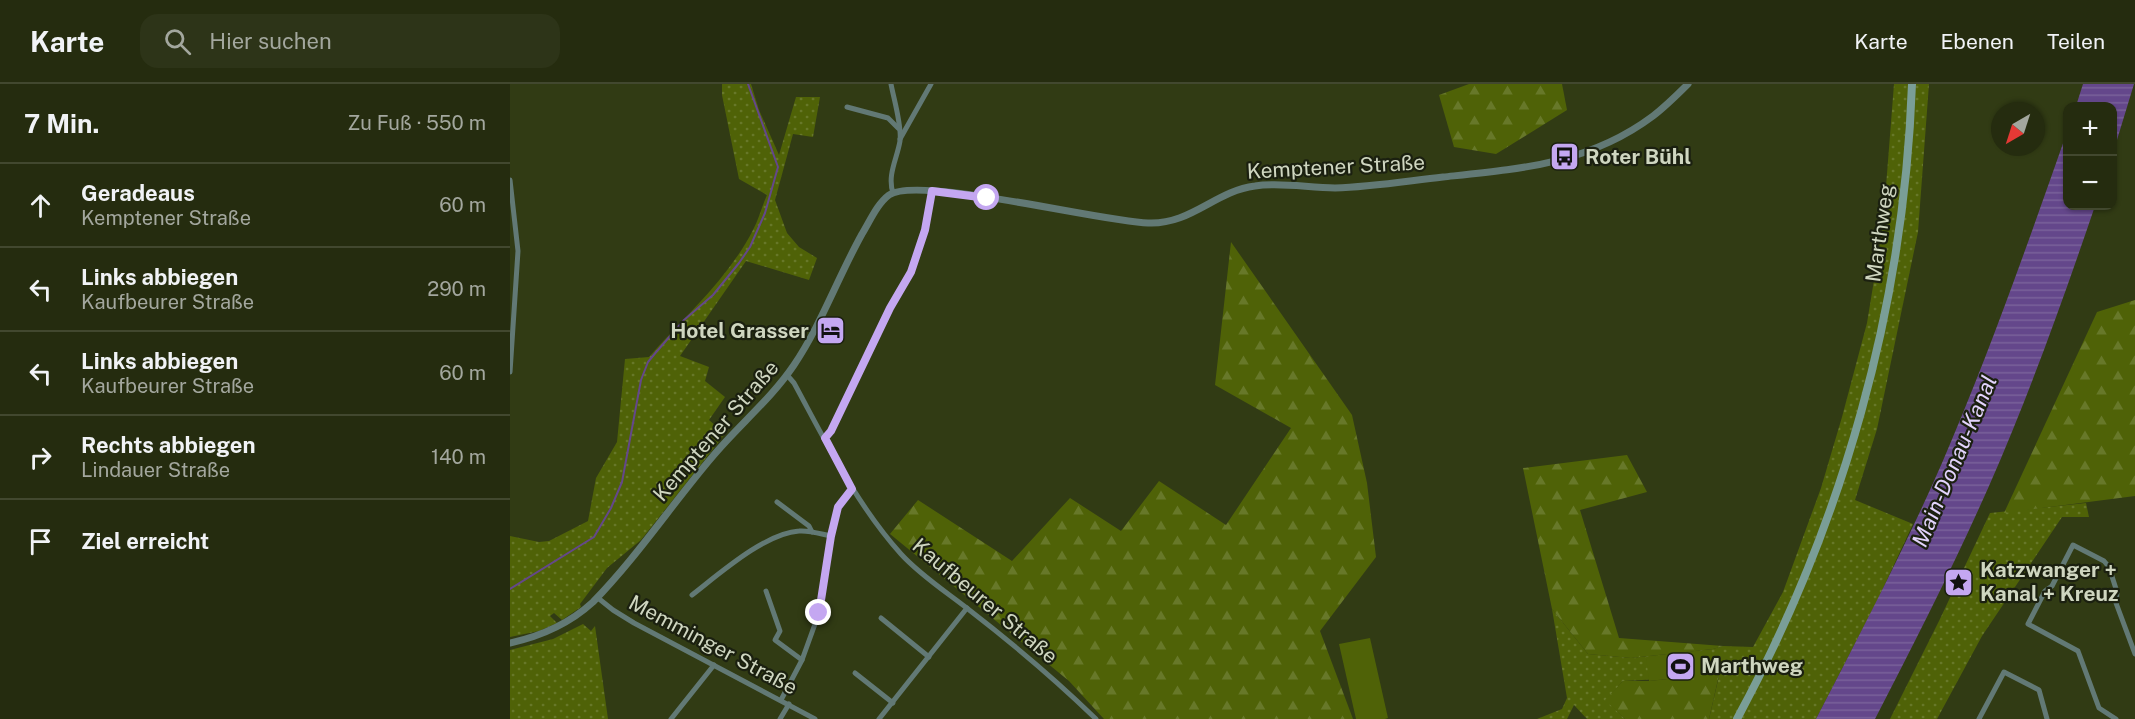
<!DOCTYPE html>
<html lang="de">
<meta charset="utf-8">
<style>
body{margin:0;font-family:"Public Sans",sans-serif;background:#2d3418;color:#f1f3f6}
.controls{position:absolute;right:18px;top:18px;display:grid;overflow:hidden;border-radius:12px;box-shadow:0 2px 4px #0004}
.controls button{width:54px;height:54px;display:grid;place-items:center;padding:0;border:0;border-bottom:2px solid #42482f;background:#252c0f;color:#f1f3f6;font:30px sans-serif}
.compass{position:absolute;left:1481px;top:18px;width:54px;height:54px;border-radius:50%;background:#252c0f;box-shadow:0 2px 4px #0004;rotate:219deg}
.stop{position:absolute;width:18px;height:18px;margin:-14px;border:4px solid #c4a7f1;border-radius:50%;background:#fff}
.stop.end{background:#c4a7f1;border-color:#fff;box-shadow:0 2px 6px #0008}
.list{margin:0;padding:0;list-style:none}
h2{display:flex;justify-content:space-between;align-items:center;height:78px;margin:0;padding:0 24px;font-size:26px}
h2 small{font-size:20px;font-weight:400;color:#a3a79e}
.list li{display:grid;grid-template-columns:39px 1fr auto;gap:18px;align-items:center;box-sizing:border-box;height:84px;padding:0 24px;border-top:2px solid #42482f}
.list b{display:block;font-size:22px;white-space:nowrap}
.list p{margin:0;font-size:20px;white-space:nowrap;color:#a3a79e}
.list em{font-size:20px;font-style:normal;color:#a3a79e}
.icon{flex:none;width:33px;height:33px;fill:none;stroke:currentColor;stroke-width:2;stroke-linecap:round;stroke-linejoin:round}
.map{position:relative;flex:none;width:1625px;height:635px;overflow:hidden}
header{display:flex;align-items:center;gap:36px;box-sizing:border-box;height:84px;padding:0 30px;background:#252c0f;border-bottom:2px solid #42482f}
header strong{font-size:28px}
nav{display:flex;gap:33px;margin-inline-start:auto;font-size:21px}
.search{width:420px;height:54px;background:#2d3418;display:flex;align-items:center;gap:15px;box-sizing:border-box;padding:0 21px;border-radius:18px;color:#a3a79e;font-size:22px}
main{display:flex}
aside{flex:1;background:#252c0f}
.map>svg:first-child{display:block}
.grass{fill:url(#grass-dots)}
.forest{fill:url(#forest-firs)}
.pitch{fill:#4f6207}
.water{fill:url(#water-rules)}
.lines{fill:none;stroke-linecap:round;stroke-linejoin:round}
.stream{stroke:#64478b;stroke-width:2}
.minor{stroke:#627975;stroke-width:5}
.tertiary{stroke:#627975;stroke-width:7}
.secondary{stroke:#7a9e97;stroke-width:8}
.route{stroke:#c4a7f1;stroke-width:8}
.labels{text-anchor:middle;stroke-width:4.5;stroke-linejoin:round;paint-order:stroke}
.poi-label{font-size:21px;font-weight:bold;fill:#cfd6c0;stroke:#1b2010;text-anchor:start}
.street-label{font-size:21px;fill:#cfd6c0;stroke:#1b2010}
.water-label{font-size:22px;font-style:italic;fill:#e3d4fd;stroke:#1b2010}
</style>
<header>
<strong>Karte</strong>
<div class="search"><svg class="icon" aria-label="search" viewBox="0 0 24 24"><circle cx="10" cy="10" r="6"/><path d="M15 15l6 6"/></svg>Hier suchen</div>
<nav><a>Karte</a><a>Ebenen</a><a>Teilen</a></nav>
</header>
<main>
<aside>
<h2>7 Min.<small>Zu Fuß · 550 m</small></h2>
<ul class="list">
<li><svg class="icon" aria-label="ahead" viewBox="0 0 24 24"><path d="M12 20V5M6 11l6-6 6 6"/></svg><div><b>Geradeaus</b><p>Kemptener Straße</p></div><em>60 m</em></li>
<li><svg class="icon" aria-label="left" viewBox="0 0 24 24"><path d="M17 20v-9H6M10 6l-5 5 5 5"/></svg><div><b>Links abbiegen</b><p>Kaufbeurer Straße</p></div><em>290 m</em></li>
<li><svg class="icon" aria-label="left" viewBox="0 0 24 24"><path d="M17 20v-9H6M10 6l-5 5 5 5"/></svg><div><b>Links abbiegen</b><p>Kaufbeurer Straße</p></div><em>60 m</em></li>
<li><svg class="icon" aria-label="right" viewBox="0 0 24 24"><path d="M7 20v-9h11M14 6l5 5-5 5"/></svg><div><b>Rechts abbiegen</b><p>Lindauer Straße</p></div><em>140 m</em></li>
<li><svg class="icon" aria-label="arrive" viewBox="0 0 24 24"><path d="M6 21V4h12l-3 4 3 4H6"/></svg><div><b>Ziel erreicht</b></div></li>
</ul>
</aside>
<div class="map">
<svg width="1625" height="635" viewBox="0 0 1625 635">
<defs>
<pattern id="grass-dots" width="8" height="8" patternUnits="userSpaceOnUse" patternTransform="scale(1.5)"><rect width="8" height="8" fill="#4f6207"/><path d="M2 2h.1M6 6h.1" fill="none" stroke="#677829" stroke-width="1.8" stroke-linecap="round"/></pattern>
<pattern id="forest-firs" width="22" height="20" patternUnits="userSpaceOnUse" patternTransform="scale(1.5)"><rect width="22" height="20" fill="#4f6207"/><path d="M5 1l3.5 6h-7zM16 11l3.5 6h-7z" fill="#677829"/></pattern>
<pattern id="water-rules" width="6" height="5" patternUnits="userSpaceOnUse" patternTransform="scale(1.5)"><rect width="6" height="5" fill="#64478b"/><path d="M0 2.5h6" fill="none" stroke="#79619a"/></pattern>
</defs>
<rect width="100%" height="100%" fill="#313b14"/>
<g class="grass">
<path d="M212,0H241L249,26L269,71L286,13H310L303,53L283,50L265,116L277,149L289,163L307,174L299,196L236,177L170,272L199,283L195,297L215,313L199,336L215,350L131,456L97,484L70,520L71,523L52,536L44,529L40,532L47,539L29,547L0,553V452L29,458L39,457L78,437L86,394L107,358L115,275L139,273C175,232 218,195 243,146C249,135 252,122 257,111L229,95L212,11Z"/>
<path d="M1384,0H1419L1408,148L1367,345L1345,416L1403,440L1368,515L1306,635H1199L1209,592L1113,597L1096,616L1115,635H1077L1064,621L1057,635H1027L1052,625L1057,614L1042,525L1078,570L1121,574L1203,565L1213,562L1243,563L1273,508L1311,404L1332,333L1357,239L1373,141Z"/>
<path d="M1576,419L1579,433H1552L1472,552L1427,635H1380L1429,537L1480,429Z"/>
<path d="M73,540L81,547L85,542L98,635H0V566L43,555Z"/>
</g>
<g class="forest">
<path d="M959,0H1052L1057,26L986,70L944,63L929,11Z"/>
<path d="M721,158L842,331L857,399L866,473L810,547L843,635H594L559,597L380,450L408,416L502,477L560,414L611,447L649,397L716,441L781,344L705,301Z"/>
<path d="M1625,216V412L1494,429L1587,228Z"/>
<path d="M1117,371L1137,408L1070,426L1109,554L1213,562L1203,565L1121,574L1078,570L1042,525L1013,384Z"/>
<path d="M1204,590L1209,591L1199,635H1115L1095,616L1113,597H1139Z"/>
</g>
<g class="pitch">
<path d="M860,554L878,634L875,635H846L829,560Z"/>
<path d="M1201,566L1204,590L1139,597L1136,573Z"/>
</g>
<g class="water">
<path d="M1573,0H1624L1603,69L1602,22H1566Z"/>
<path d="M1557,48L1558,122H1585C1553,216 1519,311 1479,402C1444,481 1405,558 1365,635H1306C1350,550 1394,466 1432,379C1479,270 1518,159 1557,48Z"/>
</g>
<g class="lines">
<g class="stream">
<path d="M148,266L174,236L203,211L229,179L240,163L255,129L268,83L238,0"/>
<path d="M0,505L84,453L101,424L112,398L131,296L138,278L147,267"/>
</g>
<g class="minor">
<path d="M381,0C384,16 392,42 390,57C387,75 377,91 383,109"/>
<path d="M337,23L378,34L388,44"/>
<path d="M390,55L421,0"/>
<path d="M0,96L8,167L0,288"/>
<path d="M277,291L284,299C316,358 346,420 391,470C410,491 435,507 458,525C502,559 546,596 586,635"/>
<path d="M315,354L321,347L380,224L401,188L415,146L422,107"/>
<path d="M267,418L299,442L302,448"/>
<path d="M256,507L270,547L265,556L292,576"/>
<path d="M182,511C208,491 255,449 289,447C299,446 311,450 321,452"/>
<path d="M88,514L103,526L124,539L305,635"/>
<path d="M371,534L419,573"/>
<path d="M345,589L383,619"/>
<path d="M271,616L292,576L309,529L321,452L328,423L342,405"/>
<path d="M161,635L204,581"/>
<path d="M270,635L279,620"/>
<path d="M369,635L457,524"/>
<path d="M1469,635L1494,588L1529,606L1537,635"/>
<path d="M1606,635L1589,624L1568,567L1518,540L1535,507L1542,502L1563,461L1594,477L1599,483L1607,508L1606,519L1625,570"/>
</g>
<path class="tertiary" d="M0,559C32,552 59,540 83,518C127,473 162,420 203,372C229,341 261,315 284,281C311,241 328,193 352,150C360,137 367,120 379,111C407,91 593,138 638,139C681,141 705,107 745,102C771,98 799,104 825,104C861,103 897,97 933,93C1010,85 1079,80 1143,32C1156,22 1167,11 1178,0"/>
<path class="secondary" d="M1227,635C1333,439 1394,223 1402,0"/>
</g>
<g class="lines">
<path class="route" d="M309,529L321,452L328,423L342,405L315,354L321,347L380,224L401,188L415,146L422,107L477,114"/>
</g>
<defs>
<symbol id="bus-square" viewBox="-11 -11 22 22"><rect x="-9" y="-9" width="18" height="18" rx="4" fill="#c4a7f1" stroke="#1b2010"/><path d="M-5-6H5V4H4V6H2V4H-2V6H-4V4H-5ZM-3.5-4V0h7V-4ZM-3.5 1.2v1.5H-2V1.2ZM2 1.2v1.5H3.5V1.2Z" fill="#111"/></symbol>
<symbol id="hotel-square" viewBox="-11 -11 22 22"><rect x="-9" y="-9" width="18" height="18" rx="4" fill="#c4a7f1" stroke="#1b2010"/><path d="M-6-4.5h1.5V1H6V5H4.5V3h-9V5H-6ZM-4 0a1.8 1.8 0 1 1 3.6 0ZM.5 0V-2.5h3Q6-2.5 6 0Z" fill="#111"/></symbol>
<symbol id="sight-square" viewBox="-11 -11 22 22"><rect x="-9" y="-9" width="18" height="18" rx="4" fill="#c4a7f1" stroke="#1b2010"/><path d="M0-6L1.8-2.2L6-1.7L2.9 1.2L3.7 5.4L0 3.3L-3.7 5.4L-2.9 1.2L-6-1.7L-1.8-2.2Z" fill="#111"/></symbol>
<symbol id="stadium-square" viewBox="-11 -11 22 22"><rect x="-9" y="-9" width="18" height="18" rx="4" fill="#c4a7f1" stroke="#1b2010"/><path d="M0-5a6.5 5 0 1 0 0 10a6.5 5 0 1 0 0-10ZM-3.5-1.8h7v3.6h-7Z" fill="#111"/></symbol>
</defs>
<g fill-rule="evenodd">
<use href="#bus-square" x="1038" y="56" width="33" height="33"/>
<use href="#hotel-square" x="304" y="230" width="33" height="33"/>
<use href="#sight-square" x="1432" y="482" width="33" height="33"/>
<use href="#stadium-square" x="1154" y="566" width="33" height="33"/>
</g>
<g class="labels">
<g class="poi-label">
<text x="1075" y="80">Roter Bühl</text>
<text x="299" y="254" text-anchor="end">Hotel Grasser</text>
<text x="1470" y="493">Katzwanger +<tspan x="1470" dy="24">Kanal + Kreuz</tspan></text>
<text x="1191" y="589">Marthweg</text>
</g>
<g class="street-label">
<text transform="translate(826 83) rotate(-3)" y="7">Kemptener Straße</text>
<text transform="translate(1370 149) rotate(-82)" y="7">Marthweg</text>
<text transform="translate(206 347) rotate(-49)" y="7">Kemptener Straße</text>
<text transform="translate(475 517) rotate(40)" y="7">Kaufbeurer Straße</text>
<text transform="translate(203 561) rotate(28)" y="7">Memminger Straße</text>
</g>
<g class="water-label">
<text transform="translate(1444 377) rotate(-67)" y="8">Main-Donau-Kanal</text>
</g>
</g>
</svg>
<div class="controls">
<button>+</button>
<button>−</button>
</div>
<svg class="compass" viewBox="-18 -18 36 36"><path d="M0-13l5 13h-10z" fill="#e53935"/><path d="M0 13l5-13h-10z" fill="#a3a79e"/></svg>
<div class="stop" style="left:477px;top:114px"></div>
<div class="stop end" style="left:309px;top:529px"></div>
</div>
</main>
